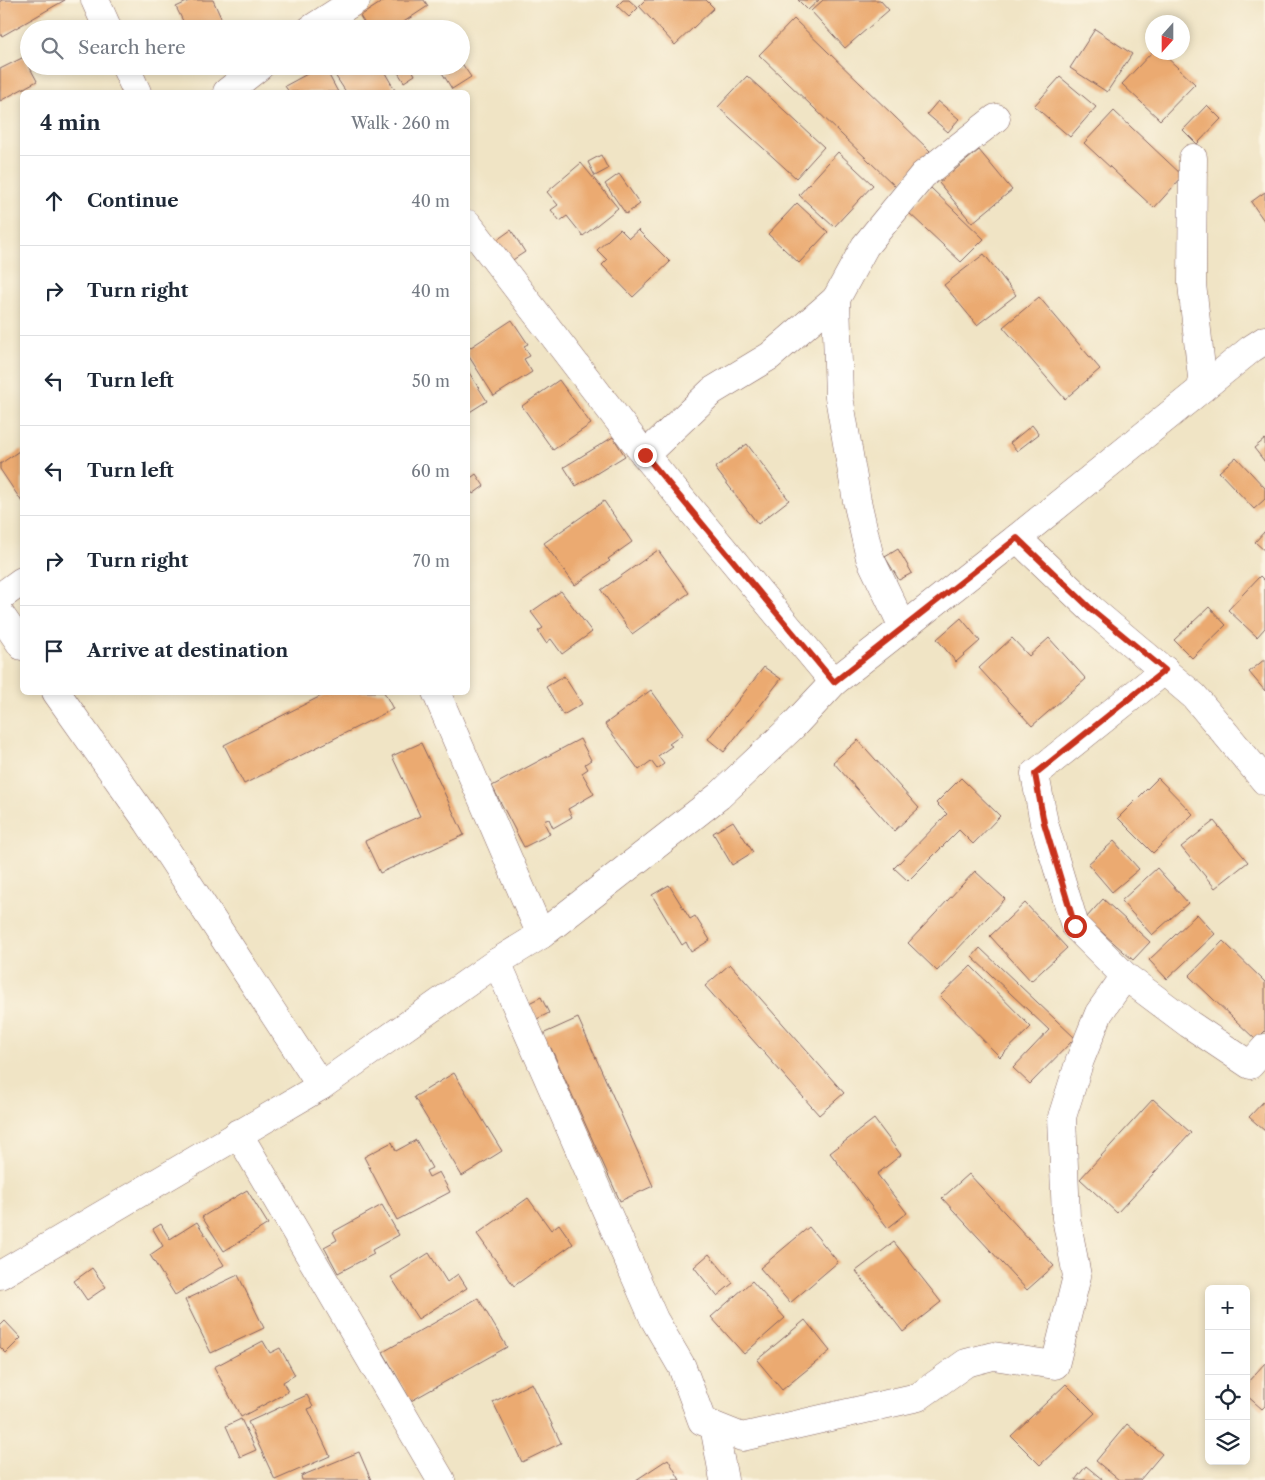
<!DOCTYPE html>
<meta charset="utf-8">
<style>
body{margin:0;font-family:"Libre Caslon Text",serif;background:#f2f2f3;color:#1f2937}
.controls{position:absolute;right:15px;bottom:15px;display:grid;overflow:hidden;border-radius:8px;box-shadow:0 2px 8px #0003}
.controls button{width:45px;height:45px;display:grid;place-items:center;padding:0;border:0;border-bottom:1px solid #e0e1e3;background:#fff;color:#1f2937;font:25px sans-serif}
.compass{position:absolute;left:1145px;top:15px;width:45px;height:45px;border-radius:50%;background:#fff;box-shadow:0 2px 8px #0003;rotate:201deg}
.stop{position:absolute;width:15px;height:15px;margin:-11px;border:4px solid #c8321e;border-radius:50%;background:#fff}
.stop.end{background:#c8321e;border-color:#fff;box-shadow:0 1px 5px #0008}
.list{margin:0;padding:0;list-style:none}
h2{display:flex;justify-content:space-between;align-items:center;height:65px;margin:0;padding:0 20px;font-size:21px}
h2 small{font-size:16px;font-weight:400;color:#747a83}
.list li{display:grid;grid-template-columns:32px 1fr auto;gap:15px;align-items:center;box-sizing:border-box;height:90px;padding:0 20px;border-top:1px solid #e0e1e3}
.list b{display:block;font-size:19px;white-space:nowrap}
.list em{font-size:16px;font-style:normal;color:#747a83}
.icon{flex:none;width:28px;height:28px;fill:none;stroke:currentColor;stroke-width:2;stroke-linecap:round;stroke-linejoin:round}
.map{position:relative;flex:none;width:1265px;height:1480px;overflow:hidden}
.search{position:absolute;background:#fff;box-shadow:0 2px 8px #0003;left:20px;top:20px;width:450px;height:55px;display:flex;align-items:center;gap:12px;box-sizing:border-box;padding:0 18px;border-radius:28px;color:#747a83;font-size:19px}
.panel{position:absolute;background:#fff;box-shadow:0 2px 8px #0003;left:20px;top:90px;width:450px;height:605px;border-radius:8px}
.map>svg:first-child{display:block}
.building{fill:#ebaa71}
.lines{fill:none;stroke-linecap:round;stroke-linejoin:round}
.minor-casing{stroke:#846461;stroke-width:29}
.minor{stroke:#fff;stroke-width:28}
.route{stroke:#c8321e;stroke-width:6}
</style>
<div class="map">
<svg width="1265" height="1480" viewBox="0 0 1265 1480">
<rect width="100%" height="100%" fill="#fcf5e5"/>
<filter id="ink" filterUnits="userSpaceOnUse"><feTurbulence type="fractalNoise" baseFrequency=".02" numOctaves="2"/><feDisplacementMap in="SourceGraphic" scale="10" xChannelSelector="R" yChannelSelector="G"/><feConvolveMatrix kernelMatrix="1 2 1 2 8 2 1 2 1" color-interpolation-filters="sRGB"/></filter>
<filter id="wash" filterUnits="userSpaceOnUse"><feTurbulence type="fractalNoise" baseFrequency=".0096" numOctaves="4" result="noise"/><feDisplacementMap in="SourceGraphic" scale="20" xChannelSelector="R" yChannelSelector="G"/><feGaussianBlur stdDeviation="1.12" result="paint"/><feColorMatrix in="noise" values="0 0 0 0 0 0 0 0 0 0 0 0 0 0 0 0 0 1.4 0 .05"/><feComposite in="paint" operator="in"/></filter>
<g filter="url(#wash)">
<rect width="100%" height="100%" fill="#f0e4c5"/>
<g id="blocks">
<g class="building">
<path d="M2,0H65L2,36L0,33V1Z"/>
<path d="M191,0H213L226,29H187L176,7Z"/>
<path d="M385,0H424L428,6L393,29H368L360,16Z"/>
<path d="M623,0H629L638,8L629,17L617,6Z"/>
<path d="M645,0H706L714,8L675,45L639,6Z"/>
<path d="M798,0H819L808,10Z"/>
<path d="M823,0H880L889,10L845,48L811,11Z"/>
<path d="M794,19L930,151L896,187L759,55Z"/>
<path d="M1095,29L1132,54L1107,92L1070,68Z"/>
<path d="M1152,52H1161L1195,84L1160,120L1122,84Z"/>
<path d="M24,57L37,81L0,101V69Z"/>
<path d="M461,62L471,77L452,89L438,66H461Z"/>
<path d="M322,66H324L338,92H289L285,86Z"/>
<path d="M351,66H381L396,92H346L335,75Z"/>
<path d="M394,66H410L415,75L404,82Z"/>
<path d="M747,76L824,147L796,178L718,107Z"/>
<path d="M1060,77L1096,107L1070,137L1034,106Z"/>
<path d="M938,101L959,119L948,132L927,114Z"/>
<path d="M1207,105L1221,119L1197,144L1183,130Z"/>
<path d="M1114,111L1183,176L1154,208L1084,143Z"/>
<path d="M979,150L1012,190L972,223L939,183Z"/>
<path d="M838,152L873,185L834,227L799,195Z"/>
<path d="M601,155L608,169L595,176L588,162Z"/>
<path d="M581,163L618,208L583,236L567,216L560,221L551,210L558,205L547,192Z"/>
<path d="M619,174L640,204L626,214L605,184Z"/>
<path d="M931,188L984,239L961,262L908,212Z"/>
<path d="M1265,192V222L1251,202Z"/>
<path d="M797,203L828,232L799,263L768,234Z"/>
<path d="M620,229L629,238L638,230L670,262L633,297L602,265L607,260L597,250Z"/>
<path d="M511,230L525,252L508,263L494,242Z"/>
<path d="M984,254L1016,295L977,325L944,285Z"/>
<path d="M1039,297L1100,369L1065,399L1003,327Z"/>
<path d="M512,320L528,344L524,346L530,356L524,359L532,372L494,396L468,355V349Z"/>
<path d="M468,371L487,401L468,413Z"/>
<path d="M559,380L591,424L553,450L522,406Z"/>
<path d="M1032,425L1039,434L1017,451L1010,443Z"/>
<path d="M613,437L625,456L576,486L564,467Z"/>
<path d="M1265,439V462L1254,448Z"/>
<path d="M747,444L789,500L758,524L715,468Z"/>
<path d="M22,449V502L0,469V464Z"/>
<path d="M1236,457L1265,488V499L1254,509L1219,472Z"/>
<path d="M476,474L484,486L473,494L468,487V480Z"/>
<path d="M604,501L632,542L608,559L610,561L575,585L544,543Z"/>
<path d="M1265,531V551L1255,542Z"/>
<path d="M898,549L912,573L899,580L885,557Z"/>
<path d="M658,550L689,593L632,634L601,590Z"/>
<path d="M1260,576L1265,581V628L1257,637L1228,610Z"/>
<path d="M561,591L592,632L562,654L551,639L546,643L538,631L543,628L531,612Z"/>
<path d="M1209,607L1226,625L1192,658L1174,640Z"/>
<path d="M961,618L980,641L956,662L937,639Z"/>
<path d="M1012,638L1029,656L1049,638L1086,679L1032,726L979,668Z"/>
<path d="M1265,659V691L1249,672Z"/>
<path d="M764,667L781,679L724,752L708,739Z"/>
<path d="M564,676L582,704L563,715L546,687Z"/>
<path d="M651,690L683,734L669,744L672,746L658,756L664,764L657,769L651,761L639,770L605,724Z"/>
<path d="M329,692H384L393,709L244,784L224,745Z"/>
<path d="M580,739L591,760L585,764L588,769L582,773L594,794L568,809L572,817L553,828L549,819L543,821L550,834L524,847L492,786Z"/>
<path d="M858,740L919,808L894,831L833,762Z"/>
<path d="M421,743L464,835L380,873L365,841L420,816L392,756Z"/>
<path d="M961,778L1000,816L973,844L959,830L908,881L894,868L947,814L936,803Z"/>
<path d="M1158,778L1193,814L1153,853L1118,818Z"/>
<path d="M733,821L753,852L732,865L713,833Z"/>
<path d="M1214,821L1248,862L1215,888L1181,847Z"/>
<path d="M1114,841L1139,869L1112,892L1088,864Z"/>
<path d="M1157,868L1188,903L1152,935L1121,901Z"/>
<path d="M975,871L1005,899L937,971L908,943Z"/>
<path d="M669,885L690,919L695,916L710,940L691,952L686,942L682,945L652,895Z"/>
<path d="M1103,899L1150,942L1133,960L1086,918Z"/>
<path d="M1025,903L1067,948L1031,981L990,936Z"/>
<path d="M1197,914L1215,934L1167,979L1149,960Z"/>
<path d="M1223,941L1265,982V1031L1256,1040L1189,976Z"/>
<path d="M980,948L1075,1038L1030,1084L1013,1068L1049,1030L972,957Z"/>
<path d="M730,964L844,1093L819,1115L705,986Z"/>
<path d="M971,966L1031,1027L1000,1057L940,996Z"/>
<path d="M541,997L549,1013L537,1019L529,1003Z"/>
<path d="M578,1018L653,1186L620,1201L551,1048L545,1051L538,1036Z"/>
<path d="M454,1073L502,1151L462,1176L414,1097Z"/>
<path d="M1153,1099L1191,1133L1117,1213L1080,1179Z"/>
<path d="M1265,1100V1131L1249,1117Z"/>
<path d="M874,1119L901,1155L877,1174L907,1213L888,1228L830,1153Z"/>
<path d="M416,1140L432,1168L426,1171L429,1177L439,1172L450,1192L397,1220L364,1157L392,1142L396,1151Z"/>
<path d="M969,1174L1054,1266L1027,1290L942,1198Z"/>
<path d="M247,1190L268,1224L224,1251L202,1217Z"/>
<path d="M528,1198L551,1230L559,1224L573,1244L514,1286L477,1234Z"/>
<path d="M382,1205L399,1235L372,1250L374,1254L338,1273L324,1247L337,1240L333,1232Z"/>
<path d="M197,1222L224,1265L175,1295L150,1255L163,1246L153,1229L161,1224L170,1239Z"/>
<path d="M809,1227L838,1262L790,1303L760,1268Z"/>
<path d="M894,1242L941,1302L903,1332L856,1271Z"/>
<path d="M429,1253L447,1282L458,1274L467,1288L418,1319L391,1277Z"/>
<path d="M709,1254L733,1283L717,1296L694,1267Z"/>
<path d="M92,1268L106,1287L87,1300L74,1281Z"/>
<path d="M238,1275L264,1328L211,1353L185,1300Z"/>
<path d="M752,1281L785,1318L744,1354L711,1317Z"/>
<path d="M478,1298L507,1347L411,1401L383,1352Z"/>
<path d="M805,1320L830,1351L782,1390L757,1360Z"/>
<path d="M5,1321L21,1338L6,1353L0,1347V1326Z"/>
<path d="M263,1341L270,1353L280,1348L295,1375L283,1382L288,1392L241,1417L214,1367Z"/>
<path d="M1265,1363V1406L1262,1409L1246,1395V1384Z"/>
<path d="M532,1383L561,1443L522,1462L493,1402Z"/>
<path d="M1066,1384L1095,1413L1040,1465L1011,1436Z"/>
<path d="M307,1395L313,1407L308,1409L330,1456L275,1480L248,1422Z"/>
<path d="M241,1419L256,1450L240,1457L226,1426Z"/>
<path d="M1127,1424L1162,1454L1140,1480H1119L1096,1461Z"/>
<path d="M359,1452L371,1480H302L301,1476Z"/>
<path d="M668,1459L680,1480H636Z"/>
<path d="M1086,1466L1103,1480H1075Z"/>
</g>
</g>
</g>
<g filter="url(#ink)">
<use href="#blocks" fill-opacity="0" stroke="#846461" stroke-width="1"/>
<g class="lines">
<defs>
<g id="minor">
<path d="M95,0L108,29"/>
<path d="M311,29L356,0"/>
<path d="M125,66L137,92"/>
<path d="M227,92L260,66"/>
<path d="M1193,158L1192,284L1203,387"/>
<path d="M468,224L645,455"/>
<path d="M1017,538L1091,609L1194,696L1265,781"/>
<path d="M0,597L22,581"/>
<path d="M0,614L22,646"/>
<path d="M903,627L870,558L857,501L839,397L836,299L865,246L923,175L996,118"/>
<path d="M834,682L645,455L712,391L770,356L836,299"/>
<path d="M56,692L148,822L321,1086"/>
<path d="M436,692L541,935"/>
<path d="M497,962L654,1319L682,1367L702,1421L742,1437L918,1397L966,1363L993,1356L1055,1365L1077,1276L1066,1218L1062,1117L1080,1060L1099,1013L1125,976L1189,1024L1250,1065L1265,1048"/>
<path d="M1125,976L1075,926L1044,823L1035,774L1165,670"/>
<path d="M238,1133L441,1480"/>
<path d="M0,1275L321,1086L497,962L541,935L719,796L793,726L834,682L1017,538L1251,349L1265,340"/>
<path d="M714,1426L724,1480"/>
</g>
</defs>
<use href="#minor" class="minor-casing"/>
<use href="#minor" class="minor"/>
</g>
</g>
<g class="lines" filter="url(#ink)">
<path class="route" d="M645,455L834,682L1017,538L1091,609L1165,670L1035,774L1044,823L1075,926"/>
</g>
</svg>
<div class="controls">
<button>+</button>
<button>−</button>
<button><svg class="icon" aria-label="locate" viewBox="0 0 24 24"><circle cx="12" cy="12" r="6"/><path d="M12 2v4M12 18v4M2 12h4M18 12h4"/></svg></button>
<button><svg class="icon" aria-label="layers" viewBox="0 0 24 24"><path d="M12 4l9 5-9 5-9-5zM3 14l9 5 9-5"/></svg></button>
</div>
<svg class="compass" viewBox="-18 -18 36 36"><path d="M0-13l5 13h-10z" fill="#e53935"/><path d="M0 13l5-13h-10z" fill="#747a83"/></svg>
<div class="stop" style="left:1075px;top:926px"></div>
<div class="stop end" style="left:645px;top:455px"></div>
<div class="search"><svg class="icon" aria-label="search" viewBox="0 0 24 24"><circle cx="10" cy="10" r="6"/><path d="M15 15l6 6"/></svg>Search here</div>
<section class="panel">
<h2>4 min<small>Walk · 260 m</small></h2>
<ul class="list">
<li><svg class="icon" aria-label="ahead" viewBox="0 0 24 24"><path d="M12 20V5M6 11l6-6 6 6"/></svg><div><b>Continue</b></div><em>40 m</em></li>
<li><svg class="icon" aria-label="right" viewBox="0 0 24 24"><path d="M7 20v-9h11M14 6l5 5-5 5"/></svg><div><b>Turn right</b></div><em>40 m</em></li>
<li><svg class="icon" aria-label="left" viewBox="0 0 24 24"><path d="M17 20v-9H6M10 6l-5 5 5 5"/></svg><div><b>Turn left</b></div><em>50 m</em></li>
<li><svg class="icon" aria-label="left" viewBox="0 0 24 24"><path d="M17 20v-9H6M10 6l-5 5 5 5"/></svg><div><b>Turn left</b></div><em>60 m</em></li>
<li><svg class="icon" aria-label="right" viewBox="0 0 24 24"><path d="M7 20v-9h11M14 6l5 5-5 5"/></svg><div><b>Turn right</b></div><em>70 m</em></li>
<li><svg class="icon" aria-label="arrive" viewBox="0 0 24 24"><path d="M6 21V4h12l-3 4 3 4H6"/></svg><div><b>Arrive at destination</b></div></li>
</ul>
</section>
</div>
